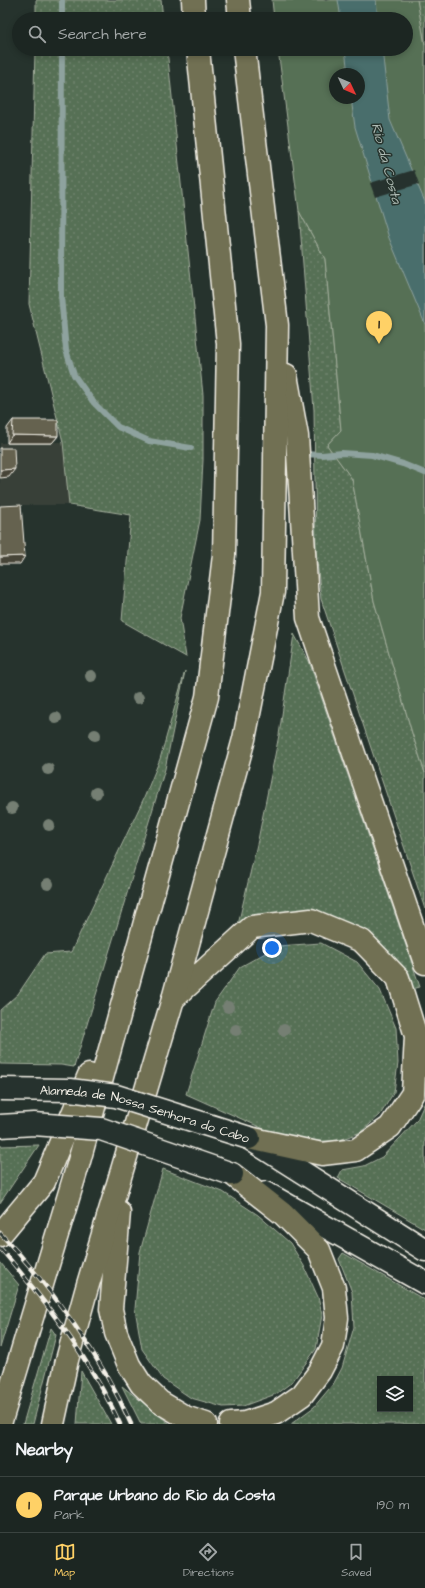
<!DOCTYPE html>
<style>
body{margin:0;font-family:"Architects Daughter",sans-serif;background:#29322f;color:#f1f3f6}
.controls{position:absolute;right:12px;bottom:12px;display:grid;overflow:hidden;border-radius:0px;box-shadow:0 2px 6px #0003}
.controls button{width:36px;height:36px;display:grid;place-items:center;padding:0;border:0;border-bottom:1px solid #3a4340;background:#1c2622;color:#f1f3f6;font:20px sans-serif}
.compass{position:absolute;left:329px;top:68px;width:36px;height:36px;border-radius:50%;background:#1c2622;box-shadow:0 2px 6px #0003;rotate:134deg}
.you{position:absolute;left:272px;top:948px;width:14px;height:14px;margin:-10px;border:3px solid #fff;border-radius:50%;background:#1a73e8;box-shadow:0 0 0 6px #1a73e833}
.badge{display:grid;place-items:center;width:26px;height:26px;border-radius:50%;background:#ffd166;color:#111;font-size:13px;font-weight:700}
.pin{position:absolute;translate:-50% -33px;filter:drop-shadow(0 1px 2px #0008)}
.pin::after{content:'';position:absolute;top:21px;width:14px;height:12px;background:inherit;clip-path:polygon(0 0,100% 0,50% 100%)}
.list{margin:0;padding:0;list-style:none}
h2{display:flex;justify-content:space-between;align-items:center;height:52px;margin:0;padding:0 16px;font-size:17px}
h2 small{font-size:13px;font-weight:400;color:#a0a5a5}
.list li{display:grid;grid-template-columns:26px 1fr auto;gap:12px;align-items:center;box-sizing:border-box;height:56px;padding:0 16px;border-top:1px solid #3a4340}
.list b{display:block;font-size:15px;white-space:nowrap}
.list p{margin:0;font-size:13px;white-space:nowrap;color:#a0a5a5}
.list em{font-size:13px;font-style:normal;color:#a0a5a5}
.icon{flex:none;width:22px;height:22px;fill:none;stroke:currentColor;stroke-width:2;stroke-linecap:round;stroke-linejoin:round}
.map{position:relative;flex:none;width:425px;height:1424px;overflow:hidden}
.search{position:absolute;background:#1c2622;box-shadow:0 2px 6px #0003;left:12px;right:12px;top:12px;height:44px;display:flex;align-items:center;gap:10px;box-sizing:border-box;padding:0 14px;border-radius:22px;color:#a0a5a5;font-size:15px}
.sheet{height:108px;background:#1c2622}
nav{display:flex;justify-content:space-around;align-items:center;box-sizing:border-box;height:56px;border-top:1px solid #3a4340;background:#1c2622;font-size:11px;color:#a0a5a5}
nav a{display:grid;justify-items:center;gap:2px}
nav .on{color:#ffd166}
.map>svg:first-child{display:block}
.built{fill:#394137}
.grass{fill:url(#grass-dots);stroke:#a5b09e;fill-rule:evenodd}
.park{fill:#566f55;stroke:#a5b09e;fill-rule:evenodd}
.water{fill:#4a6e6c;stroke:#8ea29e}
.pier{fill:#26332d}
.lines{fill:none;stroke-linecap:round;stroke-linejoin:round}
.stream{stroke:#8ea29e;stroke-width:6}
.secondary-casing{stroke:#f4f1e8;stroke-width:25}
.trunk-casing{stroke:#f4f1e8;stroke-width:25}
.secondary{stroke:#26332d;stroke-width:22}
.trunk{stroke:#716f52;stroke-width:22}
.rail-casing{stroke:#f4f1e8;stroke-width:4.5}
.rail{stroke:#26332d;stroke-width:3;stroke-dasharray:9;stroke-linecap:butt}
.secondary-bridge-casing{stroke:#f4f1e8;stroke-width:25;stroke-linecap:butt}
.secondary-bridge{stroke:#26332d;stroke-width:22}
.tree{fill:#757f73}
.wall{fill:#575444;stroke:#f4f1e8}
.shaded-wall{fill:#474537;stroke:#f4f1e8}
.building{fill:#65624f;stroke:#f4f1e8}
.labels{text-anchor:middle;stroke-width:3;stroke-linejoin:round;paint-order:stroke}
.street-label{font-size:13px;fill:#f4f1e8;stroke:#26332d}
.water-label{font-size:14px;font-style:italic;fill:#b0bdb6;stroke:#26332d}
</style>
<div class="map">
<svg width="425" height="1424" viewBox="0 0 425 1424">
<defs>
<pattern id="grass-dots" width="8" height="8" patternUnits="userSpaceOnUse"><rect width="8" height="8" fill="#566f55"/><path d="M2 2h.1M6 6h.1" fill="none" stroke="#6f846d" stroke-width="1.8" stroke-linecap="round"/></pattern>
</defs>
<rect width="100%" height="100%" fill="#26332d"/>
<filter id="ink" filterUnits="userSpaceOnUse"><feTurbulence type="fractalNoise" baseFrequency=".025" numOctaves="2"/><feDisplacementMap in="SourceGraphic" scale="8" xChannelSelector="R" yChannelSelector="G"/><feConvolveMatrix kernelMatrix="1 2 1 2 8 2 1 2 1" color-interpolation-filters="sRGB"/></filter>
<g filter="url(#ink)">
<path class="built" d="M63,442L69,505H14L20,564H0V443Z"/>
<g class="grass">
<path d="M36,0H161L163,19H36Z"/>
<path d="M417,0H425V45Z"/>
<path d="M35,49H167L203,395V460L200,520L180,618L186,657L122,621L131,515L69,505L63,442L29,304Z"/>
<path d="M299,211L325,259L341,430L327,445L352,479L374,601L412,733L425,773V909L321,599L316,551L314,410Z"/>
<path d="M294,634L309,661L420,987L412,989L406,977L375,938L332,916L289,912L237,929L258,840L279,735Z"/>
<path d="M185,671L165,769L74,1067L61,1065L0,1064V1010L18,994L45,954L71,952L144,798L160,759Z"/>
<path d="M321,943L357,962L380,990L396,1028L398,1063L394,1092L380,1115L361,1132L337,1141H308L284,1138L186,1094L215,1002L240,967L278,946Z"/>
<path d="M425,1102V1229L338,1178L342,1170L364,1166L382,1157L417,1120Z"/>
<path d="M39,1145L0,1203V1146Z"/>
<path d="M163,1169L223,1192L258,1215L290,1243L304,1266L318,1297L322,1315L316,1349L292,1382L276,1394L243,1406L223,1407L191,1398L163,1379L142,1349L135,1309L140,1252Z"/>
<path d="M343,1253L425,1300V1424H291L314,1407L334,1383L342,1368L354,1327L352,1292L339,1259ZM380,1379H410V1409H380Z"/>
<path d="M0,1262L19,1285L0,1348Z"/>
<path d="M51,1328L56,1335L33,1424H23Z"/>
<path d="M81,1371L111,1424H77Z"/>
<path d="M122,1386L170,1424H141Z"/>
</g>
<path class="park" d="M272,0H417L425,45V773L412,733L374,601L352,479L327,445L341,430L325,259L299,211L278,49H406V19H274ZM335,74H359V98H335Z"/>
<g class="water">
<path d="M338,0H376L378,19H341Z"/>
<path d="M345,49H382L390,120L425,202V324L389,238L355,127L351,98H359V74H348Z"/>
</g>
<path class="pier" d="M414,170L419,184L375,197L370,183Z"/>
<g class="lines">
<g class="stream">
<path d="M62,19V0"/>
<path d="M62,49L61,296L66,350L74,375L94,403L118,427L149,441L191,448"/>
<path d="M303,454L322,455L342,453L372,455L403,464L425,473"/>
</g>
<defs>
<g id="secondary">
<path d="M250,1139L425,1250"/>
<path d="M266,1193L425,1283"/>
</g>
<g id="trunk">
<path d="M193,0L194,19"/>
<path d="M238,0L240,19"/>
<path d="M286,375L297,436L308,618L425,963"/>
<path d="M173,999L252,927L311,920L362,941L398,978L416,1036L413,1093L390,1127L356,1150L322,1154L249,1138"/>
<path d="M119,1212L111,1309L116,1333L129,1365L141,1384L160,1402L185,1417L206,1424"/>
<path d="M0,1235L44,1182L89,1075"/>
<path d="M0,1424L78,1165L207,697L224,555L228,344L198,49"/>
<path d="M53,1424L67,1360L86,1291L173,999L244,739L273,592L277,325L244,49"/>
<path d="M231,1424L245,1423L276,1413L302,1395L320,1371L333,1346L337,1318L334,1288L319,1250L283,1214L232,1174"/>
</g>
</defs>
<use href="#secondary" class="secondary-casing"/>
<use href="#trunk" class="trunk-casing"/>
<use href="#secondary" class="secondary"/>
<use href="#trunk" class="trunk"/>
<defs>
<g id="rail">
<path d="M0,1233C51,1287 101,1356 131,1424"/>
<path d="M0,1248C12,1261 22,1275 33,1288C66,1329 98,1376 120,1424"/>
</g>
</defs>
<use href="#rail" class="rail-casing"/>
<use href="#rail" class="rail"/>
<defs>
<g id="secondary-bridge">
<path id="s1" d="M0,1089L70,1090L116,1096L249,1138"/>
<path d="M0,1126L34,1124L101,1129L232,1174"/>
</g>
</defs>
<use href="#secondary-bridge" class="secondary-bridge-casing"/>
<use href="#secondary-bridge" class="secondary-bridge"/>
</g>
<g class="tree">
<circle cx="91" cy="676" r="6"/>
<circle cx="138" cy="698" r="6"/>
<circle cx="56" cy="718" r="6"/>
<circle cx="95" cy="735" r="6"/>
<circle cx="48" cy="769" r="6"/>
<circle cx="96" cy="793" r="6"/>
<circle cx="12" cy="808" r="6"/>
<circle cx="49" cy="825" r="6"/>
<circle cx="48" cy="884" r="6"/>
<circle cx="228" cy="1007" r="6"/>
<circle cx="236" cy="1030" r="6"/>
<circle cx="284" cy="1030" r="6"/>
</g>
<path class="wall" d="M13,420L58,436L52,443H7V428Z"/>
<g class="shaded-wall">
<path d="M12,435L58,436L52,443H7Z"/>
<path d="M15,469L9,477L0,478V470Z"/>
<path d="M25,556L20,564H0V557Z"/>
</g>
<g class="building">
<path d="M13,420H58V436L12,435Z"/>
<path d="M0,448H14L15,469L0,470Z"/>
<path d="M21,505L25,556L0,557V506Z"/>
</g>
</g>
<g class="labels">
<g class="street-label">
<text dy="5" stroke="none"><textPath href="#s1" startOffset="148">Alameda de Nossa Senhora do Cabo</textPath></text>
</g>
<g class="water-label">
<text transform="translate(387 163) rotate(75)" y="5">Rio da Costa</text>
</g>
</g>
</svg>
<div class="controls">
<button><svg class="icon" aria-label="layers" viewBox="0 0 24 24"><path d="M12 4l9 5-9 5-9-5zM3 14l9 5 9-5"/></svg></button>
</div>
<svg class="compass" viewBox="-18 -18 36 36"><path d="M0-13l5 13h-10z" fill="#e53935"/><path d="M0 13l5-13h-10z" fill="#a0a5a5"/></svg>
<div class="you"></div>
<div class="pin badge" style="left:379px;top:344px">1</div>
<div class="search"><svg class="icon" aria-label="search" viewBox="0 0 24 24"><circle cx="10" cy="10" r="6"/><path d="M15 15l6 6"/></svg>Search here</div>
</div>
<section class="sheet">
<h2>Nearby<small></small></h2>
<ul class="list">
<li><span class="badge">1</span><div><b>Parque Urbano do Rio da Costa</b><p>Park</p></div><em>190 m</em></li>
</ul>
</section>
<nav>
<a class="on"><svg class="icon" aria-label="map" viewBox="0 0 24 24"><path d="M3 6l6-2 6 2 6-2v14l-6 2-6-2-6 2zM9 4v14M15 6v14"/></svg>Map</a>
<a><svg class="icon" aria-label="directions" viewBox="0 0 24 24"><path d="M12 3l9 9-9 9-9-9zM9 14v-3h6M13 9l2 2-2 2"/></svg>Directions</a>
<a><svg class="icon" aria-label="saved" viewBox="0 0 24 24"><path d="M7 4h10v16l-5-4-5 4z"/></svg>Saved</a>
</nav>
